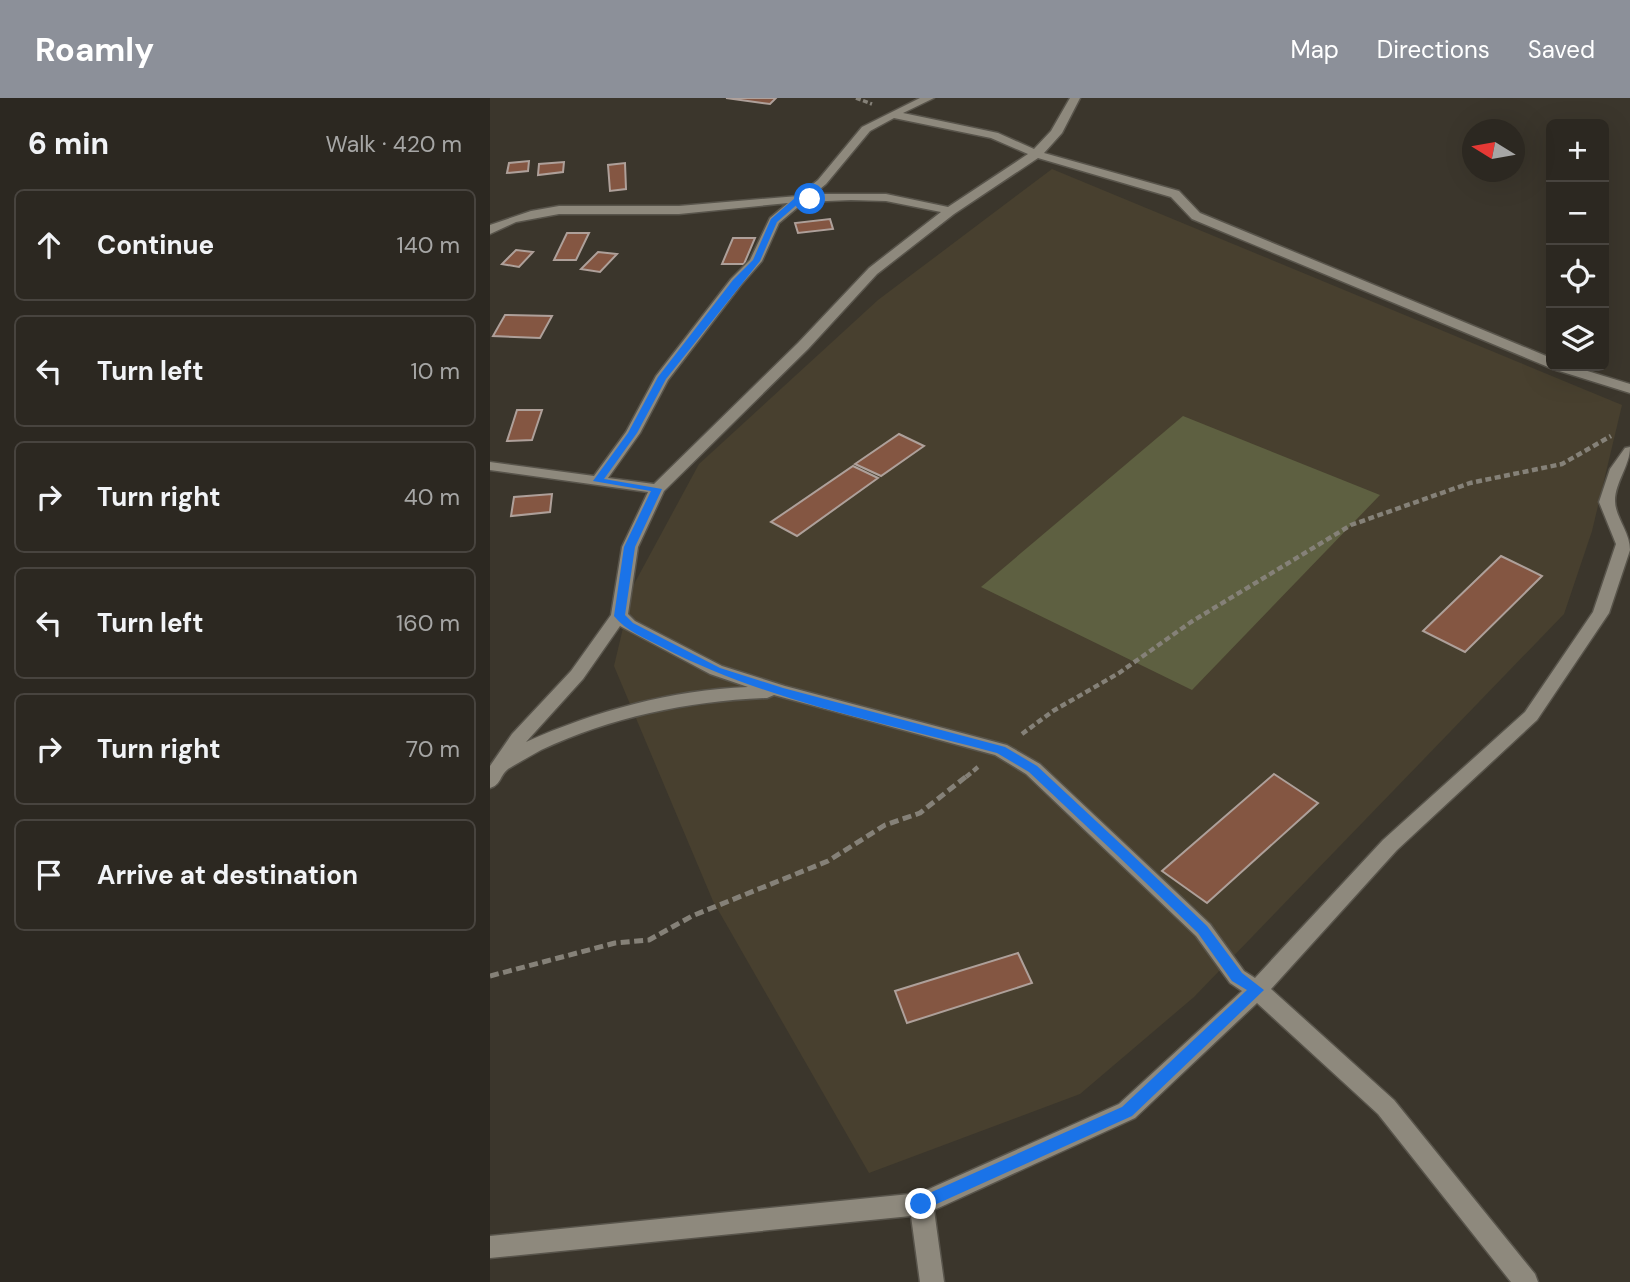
<!DOCTYPE html>
<meta charset="utf-8">
<style>
body{margin:0;font-family:"DM Sans",sans-serif;background:#38342e;color:#f1f3f6}
.controls{position:absolute;right:21px;top:21px;display:grid;overflow:hidden;border-radius:10px;box-shadow:0 7px 28px #0002}
.controls button{width:63px;height:63px;display:grid;place-items:center;padding:0;border:0;border-bottom:2px solid #48443f;background:#2c2821;color:#f1f3f6;font:35px sans-serif}
.compass{position:absolute;left:972px;top:21px;width:63px;height:63px;border-radius:50%;background:#2c2821;box-shadow:0 7px 28px #0002;rotate:281deg}
.stop{position:absolute;width:21px;height:21px;margin:-16px;border:5px solid #1a73e8;border-radius:50%;background:#fff}
.stop.end{background:#1a73e8;border-color:#fff;box-shadow:0 2px 7px #0008}
.list{margin:0;padding:0;list-style:none}
h2{display:flex;justify-content:space-between;align-items:center;height:91px;margin:0;padding:0 28px;font-size:30px}
h2 small{font-size:23px;font-weight:400;color:#a6a6a5}
.list li{display:grid;grid-template-columns:46px 1fr auto;gap:21px;align-items:center;box-sizing:border-box;height:112px;margin:0 14px 14px;padding:0 14px;border:2px solid #48443f;border-radius:10px}
.list b{display:block;font-size:26px;white-space:nowrap}
.list em{font-size:23px;font-style:normal;color:#a6a6a5}
.icon{flex:none;width:38px;height:38px;fill:none;stroke:currentColor;stroke-width:2;stroke-linecap:round;stroke-linejoin:round}
.map{position:relative;flex:none;width:1140px;height:1184px;overflow:hidden}
header{display:flex;align-items:center;gap:42px;box-sizing:border-box;height:98px;padding:0 35px;background:#8c9099;color:#fff}
header strong{font-size:33px}
nav{display:flex;gap:38px;margin-inline-start:auto;font-size:24px}
main{display:flex}
aside{flex:1;background:#2c2821}
.map>svg:first-child{display:block}
.built{fill:#48402f}
.green{fill:#5e6041}
.building{fill:#845642;stroke:#aea09a;stroke-width:2}
.lines{fill:none;stroke-linecap:round;stroke-linejoin:round}
.minor-casing{stroke:#58544b;stroke-width:3}
.path-far2{stroke:#858178;stroke-width:3.5;stroke-dasharray:5 2.5;stroke-linecap:butt}
.path-far1{stroke:#858178;stroke-width:4.5;stroke-dasharray:6 3.5;stroke-linecap:butt}
.path{stroke:#858178;stroke-width:5;stroke-dasharray:9 4.5;stroke-linecap:butt}
.minor{fill:#8e897d;fill-rule:evenodd}
.route{fill:#1a73e8}
</style>
<header>
<strong>Roamly</strong>
<nav><a>Map</a><a>Directions</a><a>Saved</a></nav>
</header>
<main>
<aside>
<h2>6 min<small>Walk · 420 m</small></h2>
<ul class="list">
<li><svg class="icon" aria-label="ahead" viewBox="0 0 24 24"><path d="M12 20V5M6 11l6-6 6 6"/></svg><div><b>Continue</b></div><em>140 m</em></li>
<li><svg class="icon" aria-label="left" viewBox="0 0 24 24"><path d="M17 20v-9H6M10 6l-5 5 5 5"/></svg><div><b>Turn left</b></div><em>10 m</em></li>
<li><svg class="icon" aria-label="right" viewBox="0 0 24 24"><path d="M7 20v-9h11M14 6l5 5-5 5"/></svg><div><b>Turn right</b></div><em>40 m</em></li>
<li><svg class="icon" aria-label="left" viewBox="0 0 24 24"><path d="M17 20v-9H6M10 6l-5 5 5 5"/></svg><div><b>Turn left</b></div><em>160 m</em></li>
<li><svg class="icon" aria-label="right" viewBox="0 0 24 24"><path d="M7 20v-9h11M14 6l5 5-5 5"/></svg><div><b>Turn right</b></div><em>70 m</em></li>
<li><svg class="icon" aria-label="arrive" viewBox="0 0 24 24"><path d="M6 21V4h12l-3 4 3 4H6"/></svg><div><b>Arrive at destination</b></div></li>
</ul>
</aside>
<div class="map">
<svg width="1140" height="1184" viewBox="0 0 1140 1184">
<rect width="100%" height="100%" fill="#3b362c"/>
<path class="built" d="M562,71L1132,307L1102,433L1074,516L704,899L590,996L379,1075L223,803L124,568L143,488L209,366L388,202Z"/>
<path class="green" d="M693,318L890,397L702,592L491,489Z"/>
<g class="building">
<path d="M236,0H286L280,6Z"/>
<path d="M39,63L38,73L17,75L19,65Z"/>
<path d="M74,64L73,74L48,77L49,66Z"/>
<path d="M135,65L136,91L120,93L118,67Z"/>
<path d="M340,121L343,131L308,135L305,125Z"/>
<path d="M77,135H99L86,162H64Z"/>
<path d="M243,140H265L254,166H232Z"/>
<path d="M26,152L43,154L29,169L12,166Z"/>
<path d="M108,154L127,156L110,174L91,171Z"/>
<path d="M15,217L62,218L50,240L3,238Z"/>
<path d="M27,312H52L42,342L17,343Z"/>
<path d="M409,336L434,348L391,378L365,366Z"/>
<path d="M363,368L388,380L307,438L281,424Z"/>
<path d="M62,396L60,414L21,418L24,399Z"/>
<path d="M1011,458L1052,478L975,554L933,533Z"/>
<path d="M784,676L828,705L717,805L672,773Z"/>
<path d="M528,855L542,885L417,925L405,893Z"/>
</g>
<g class="lines">
<defs>
<path id="minor" d="M430,0H444L413,15L508,35L544,51L561,33L580,0H590L572,35L554,55L689,93L710,115L1061,260V268H1081L1140,286V295L1063,271L702,121L681,99L548,60L464,116L387,176L318,251L174,393L148,449L138,516L145,523L232,568L295,588L517,647L550,666L720,826L754,873L765,880L893,742L1035,614L1103,514L1126,446L1109,404L1120,371L1135,350L1140,349C1140,368 1125,384 1125,403C1125,419 1140,434 1140,452L1119,515L1047,622L907,752L781,891L904,1002L1045,1176L1048,1184H1021L888,1016L767,905L645,1020L444,1112L454,1184H430L421,1118L0,1160V1138L430,1095L629,1006L752,893L740,885L706,838L536,676L505,657L284,597L277,600C199,603 122,619 51,652C40,658 28,665 18,671C10,677 11,687 0,690V668L22,636L81,573L121,517L132,449L158,394L0,372V364L104,378L136,334L166,278L241,181L260,162L280,120L298,105L189,116H69L26,124L0,136V127L41,113L69,108H189L308,98L328,82L372,29ZM404,20L501,40L538,56L458,109L396,96H324L336,86L380,33ZM361,102L396,103L451,114L379,170L308,245L164,386L118,380L150,335L178,282L251,187L272,163L289,125L314,104ZM130,528L220,576L258,589C182,592 105,613 36,644L93,581Z"/>
</defs>
<use href="#minor" class="minor-casing"/>
<path class="path-far2" d="M366,0L382,6"/>
<g class="path-far1">
<path d="M532,636L563,613L629,575L701,524L861,427L980,385L1072,366L1121,338"/>
<path d="M476,679L488,669"/>
</g>
<path class="path" d="M0,878L125,845L159,842L202,818L338,763L395,727L430,715L478,677"/>
<use href="#minor" class="minor"/>
</g>
<path class="route" d="M305,100L324,101L310,104L287,124L270,163L176,281L147,335L114,381L172,391L145,449L135,517L143,525L230,570L293,590L515,649L547,668L636,751L717,828L752,875L774,892L642,1018L431,1113L426,1111V1101L632,1009L757,892L742,883L708,835L627,757L539,674L507,655C395,625 276,603 172,549C155,540 136,533 124,518L134,449L161,393L103,383L138,335L168,279L243,182L263,162L281,121Z"/>
</svg>
<div class="controls">
<button>+</button>
<button>−</button>
<button><svg class="icon" aria-label="locate" viewBox="0 0 24 24"><circle cx="12" cy="12" r="6"/><path d="M12 2v4M12 18v4M2 12h4M18 12h4"/></svg></button>
<button><svg class="icon" aria-label="layers" viewBox="0 0 24 24"><path d="M12 4l9 5-9 5-9-5zM3 14l9 5 9-5"/></svg></button>
</div>
<svg class="compass" viewBox="-18 -18 36 36"><path d="M0-13l5 13h-10z" fill="#e53935"/><path d="M0 13l5-13h-10z" fill="#a6a6a5"/></svg>
<div class="stop" style="left:320px;top:101px"></div>
<div class="stop end" style="left:431px;top:1106px"></div>
</div>
</main>
